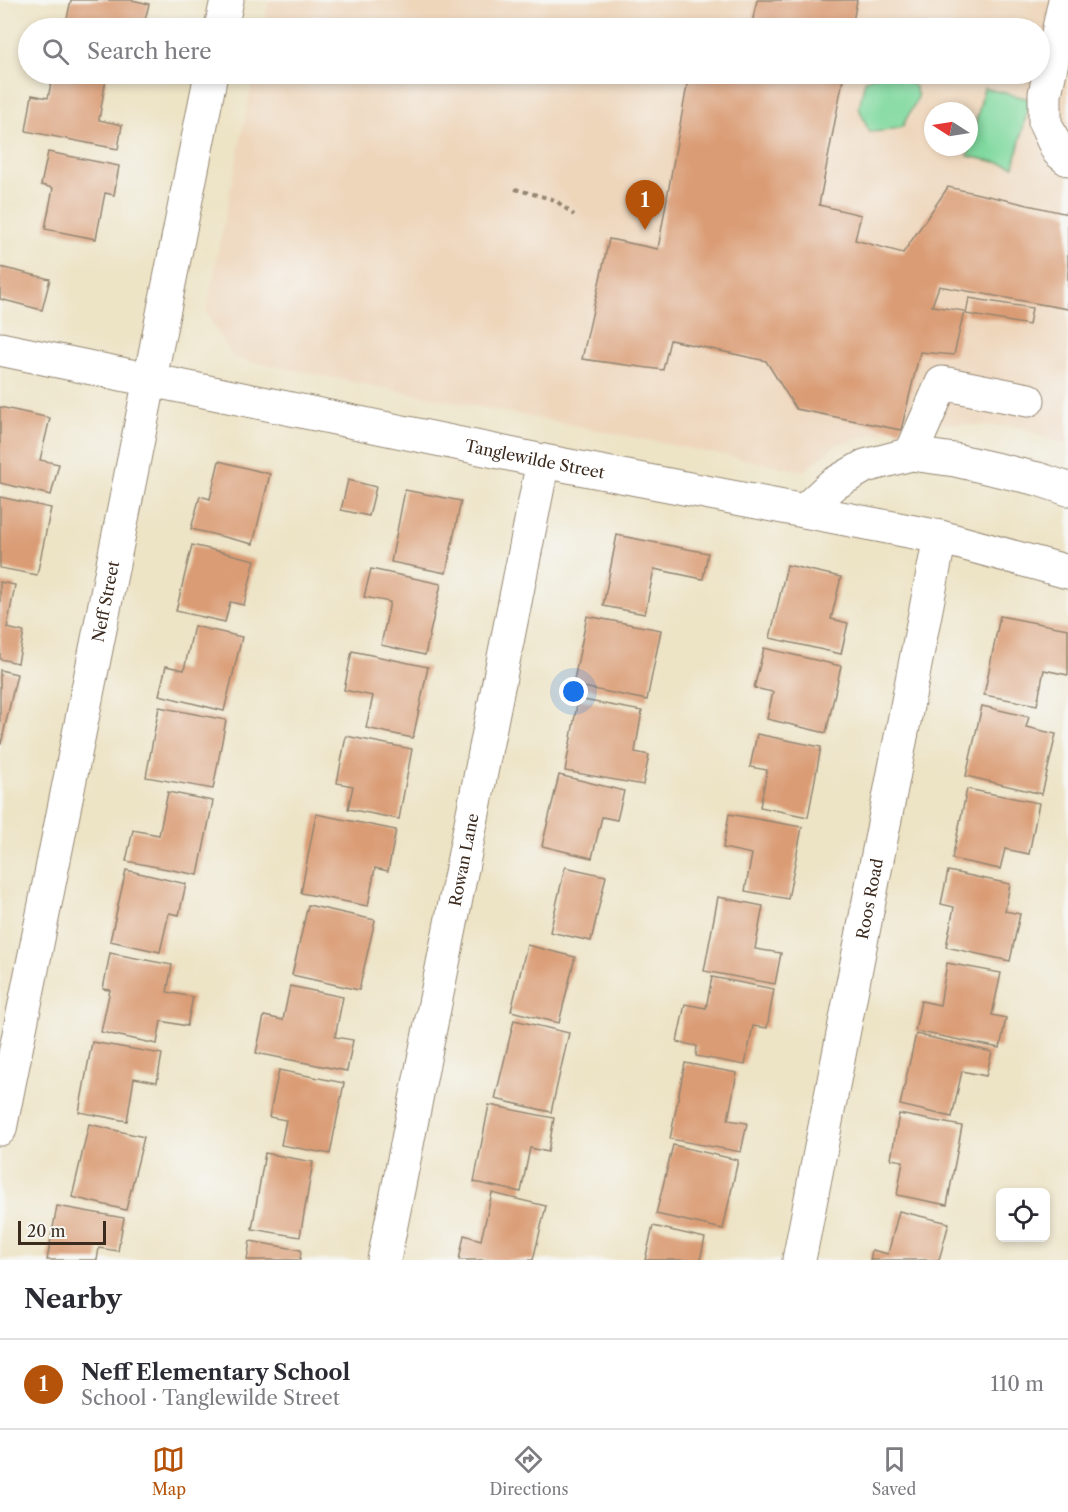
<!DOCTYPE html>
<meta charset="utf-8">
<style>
body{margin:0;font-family:"Libre Caslon Text",serif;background:#f7f7f7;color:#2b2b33}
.controls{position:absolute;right:18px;bottom:18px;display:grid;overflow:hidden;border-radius:9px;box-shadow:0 3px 9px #0003}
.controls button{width:54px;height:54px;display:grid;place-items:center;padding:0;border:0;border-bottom:2px solid #e1e1e2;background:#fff;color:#2b2b33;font:30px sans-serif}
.compass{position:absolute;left:924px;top:102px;width:54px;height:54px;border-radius:50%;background:#fff;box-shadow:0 3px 9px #0003;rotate:282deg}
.scale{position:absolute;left:18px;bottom:15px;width:88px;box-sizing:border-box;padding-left:6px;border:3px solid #3b2a1e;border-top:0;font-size:16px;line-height:21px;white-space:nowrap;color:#3b2a1e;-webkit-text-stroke:4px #f6f6f2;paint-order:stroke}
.you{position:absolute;left:574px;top:692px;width:21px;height:21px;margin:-15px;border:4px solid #fff;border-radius:50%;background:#1a73e8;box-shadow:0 0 0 9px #1a73e833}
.badge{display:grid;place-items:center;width:39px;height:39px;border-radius:50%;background:#b45309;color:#fff;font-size:20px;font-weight:700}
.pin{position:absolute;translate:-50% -50px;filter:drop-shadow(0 2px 3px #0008)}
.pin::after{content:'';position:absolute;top:32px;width:21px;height:18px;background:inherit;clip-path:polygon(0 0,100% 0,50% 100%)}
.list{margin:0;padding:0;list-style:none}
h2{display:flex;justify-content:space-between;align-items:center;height:78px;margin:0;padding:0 24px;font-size:26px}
h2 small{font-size:20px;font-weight:400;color:#7c7c81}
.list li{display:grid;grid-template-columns:39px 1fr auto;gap:18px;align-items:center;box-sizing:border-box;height:90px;padding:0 24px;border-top:2px solid #e1e1e2}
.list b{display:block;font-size:22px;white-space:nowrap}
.list p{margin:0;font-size:20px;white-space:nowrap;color:#7c7c81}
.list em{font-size:20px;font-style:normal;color:#7c7c81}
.icon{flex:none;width:33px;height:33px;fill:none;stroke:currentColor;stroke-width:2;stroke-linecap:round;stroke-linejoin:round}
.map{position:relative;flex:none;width:1068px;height:1260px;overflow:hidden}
.search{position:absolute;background:#fff;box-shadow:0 3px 9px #0003;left:18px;right:18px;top:18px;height:66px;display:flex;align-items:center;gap:15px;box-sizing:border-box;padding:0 21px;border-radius:33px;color:#7c7c81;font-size:22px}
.sheet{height:168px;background:#fff}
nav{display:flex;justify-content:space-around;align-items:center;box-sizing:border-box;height:84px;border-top:2px solid #e1e1e2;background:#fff;font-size:16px;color:#7c7c81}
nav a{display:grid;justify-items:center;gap:3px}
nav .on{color:#b45309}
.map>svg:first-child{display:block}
.built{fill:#eed6bb;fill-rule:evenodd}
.green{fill:#80d99f;stroke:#5e825e;stroke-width:1.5}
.building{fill:#da9c74}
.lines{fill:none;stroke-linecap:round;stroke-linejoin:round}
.minor-casing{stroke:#948672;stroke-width:35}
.path{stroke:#948672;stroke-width:4;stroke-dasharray:4.5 4.5;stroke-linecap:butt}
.minor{stroke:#fff;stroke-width:33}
.labels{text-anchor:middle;stroke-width:4.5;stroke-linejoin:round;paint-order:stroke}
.street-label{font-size:16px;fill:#3b2a1e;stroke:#f6f6f2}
</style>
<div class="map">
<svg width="1068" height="1260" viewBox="0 0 1068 1260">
<rect width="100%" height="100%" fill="#f6f6f2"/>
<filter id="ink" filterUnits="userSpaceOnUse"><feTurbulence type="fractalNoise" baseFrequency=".0167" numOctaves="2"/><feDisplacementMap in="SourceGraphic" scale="12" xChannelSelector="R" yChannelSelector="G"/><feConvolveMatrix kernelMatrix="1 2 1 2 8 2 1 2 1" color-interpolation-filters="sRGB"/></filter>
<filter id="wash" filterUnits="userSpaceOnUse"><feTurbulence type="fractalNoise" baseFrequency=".008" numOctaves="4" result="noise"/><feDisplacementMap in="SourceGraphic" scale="24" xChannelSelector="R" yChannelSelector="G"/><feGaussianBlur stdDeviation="1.35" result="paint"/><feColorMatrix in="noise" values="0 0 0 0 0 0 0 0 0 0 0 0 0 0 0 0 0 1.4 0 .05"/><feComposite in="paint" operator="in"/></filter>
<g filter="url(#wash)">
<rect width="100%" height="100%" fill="#ede3c5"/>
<path class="built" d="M269,0H1068V446L1018,427L916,422L836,445L804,471L233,358L206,312L254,74H1040V28H263ZM933,111H969V147H933Z"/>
<g class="green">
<path d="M878,74H900L915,87L918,97L902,127L884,131L869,132L859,108L865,80Z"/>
<path d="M984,88L1030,99L1014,166L968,156Z"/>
</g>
<g id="blocks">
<g class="building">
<path d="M71,0H132L149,4L143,28H65Z"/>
<path d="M757,0H857L852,28H751Z"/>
<path d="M53,74H81L106,79L99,120L122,125L118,149L26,131L32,95L48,98Z"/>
<path d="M689,74H844L819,205L861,215L855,240L903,253L948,187L1068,214V309L939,286L932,306L964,311L954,355L920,352L901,430L796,409L766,361L670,340L663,370L582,359L609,239L658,249Z"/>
<path d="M48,152L119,166L114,195L105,193L96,239L45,229L53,188L41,185Z"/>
<path d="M0,267L50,279L42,310L0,299Z"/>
<path d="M969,298L1032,308L1029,325L966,314Z"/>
<path d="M0,407L50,418L40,460L59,464L51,495L0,483Z"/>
<path d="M219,461L270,474L253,544L191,529L200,496L210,499Z"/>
<path d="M348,480L376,487L369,516L341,510Z"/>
<path d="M405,490L461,501L446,573L391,562Z"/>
<path d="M0,497L51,508L37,575L0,568Z"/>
<path d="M617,535L708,553L703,579L654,569L645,614L603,606Z"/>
<path d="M192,545L255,560L244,605L230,602L225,622L176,611Z"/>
<path d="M787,565L841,577L831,619L848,623L841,654L770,638Z"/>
<path d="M371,569L441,584L425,655L381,645L390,602L364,597Z"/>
<path d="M0,582L15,585L7,628L24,632L18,663L0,659Z"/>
<path d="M587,616L661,630L647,700L573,685Z"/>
<path d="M1000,616L1068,629V675L1044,670L1037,705L984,695Z"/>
<path d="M194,626L242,637L224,711L159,695L166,666L184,670Z"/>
<path d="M764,648L841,666L826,733L767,719L773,692L754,688Z"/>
<path d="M352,651L428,667L413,738L366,728L373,696L344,690Z"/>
<path d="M0,670L17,674L1,744H0Z"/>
<path d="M578,699L642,711L635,752L649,755L643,785L565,771Z"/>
<path d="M982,706L1029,717L1026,727L1056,734L1042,794L966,776Z"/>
<path d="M159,707L226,720L213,789L146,777Z"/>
<path d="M757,734L821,747L808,817L760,807L767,770L750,767Z"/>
<path d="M346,736L412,749L399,819L348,809L353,786L337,783Z"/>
<path d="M559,775L624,791L617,820L602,817L592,858L542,846Z"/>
<path d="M967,789L1039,803L1029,854L1005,849L1000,869L952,859Z"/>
<path d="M168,792L213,801L198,875L126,861L133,830L159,835Z"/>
<path d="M316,814L396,830L388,871L375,868L368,906L301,893Z"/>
<path d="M729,814L802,827L788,899L745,891L752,854L723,848Z"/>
<path d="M565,867L606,876L591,941L550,932Z"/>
<path d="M126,870L186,884L179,915L169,913L160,952L110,941Z"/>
<path d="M948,871L1010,884L1005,911L1020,914L1010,961L946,947L954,907L941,904Z"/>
<path d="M718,897L763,906L755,949L781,953L775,984L704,971Z"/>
<path d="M308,905L375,920L359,990L292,975Z"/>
<path d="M527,945L575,957L559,1023L511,1011Z"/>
<path d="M110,953L172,965L167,992L193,997L187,1026L161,1021L157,1044L101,1032L110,990L103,989Z"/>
<path d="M947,963L1001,973L992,1015L1006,1018L1000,1048L915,1031L921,1001L940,1005Z"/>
<path d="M712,977L774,989L767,1028L753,1026L745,1065L696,1056L697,1046L677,1042L685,1004L706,1008Z"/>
<path d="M290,986L343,997L335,1037L353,1040L347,1071L256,1053L264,1016L283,1020Z"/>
<path d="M514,1020L569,1033L551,1112L495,1099Z"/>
<path d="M916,1034L992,1052L986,1076L962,1071L952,1117L900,1105Z"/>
<path d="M92,1042L162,1054L157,1082L134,1078L127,1121L79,1112Z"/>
<path d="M685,1063L737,1073L728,1120L747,1123L741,1152L670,1139Z"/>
<path d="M279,1070L344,1083L330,1154L281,1145L286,1120L269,1117Z"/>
<path d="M489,1105L554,1118L548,1152L530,1148L521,1192L474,1182Z"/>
<path d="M899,1114L962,1126L947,1205L897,1195L903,1161L891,1159Z"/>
<path d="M89,1124L144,1137L126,1210L72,1197Z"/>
<path d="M673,1145L738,1160L723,1229L656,1214Z"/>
<path d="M265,1153L313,1162L300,1237L252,1229Z"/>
<path d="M492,1193L546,1206L533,1260H459L464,1235L481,1240Z"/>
<path d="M57,1206L124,1218L118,1251L99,1248L97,1260H47Z"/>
<path d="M899,1211L949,1223L939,1260H870L872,1250L888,1254Z"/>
<path d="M653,1226L705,1238L700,1260H645Z"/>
<path d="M250,1241L301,1250L300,1260H247Z"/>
</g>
</g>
</g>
<g filter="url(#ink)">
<use href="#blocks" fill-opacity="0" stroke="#948672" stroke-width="1.5"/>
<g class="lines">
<defs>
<g id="minor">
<path d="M1065,0L1045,94V123L1058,151L1068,159"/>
<path d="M221,28L227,0"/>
<path id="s1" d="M0,349L543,461L940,537L1068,572"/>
<path d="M911,454L942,383L1028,400"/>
<path d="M804,511L832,485L865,466L911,454L955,460L1038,479L1068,489"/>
<path id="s2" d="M0,1129L211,74"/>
<path id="s3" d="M384,1260L543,461"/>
<path id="s4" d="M799,1260L940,537"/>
</g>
</defs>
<use href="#minor" class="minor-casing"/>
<path class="path" d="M515,189L555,200L574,215"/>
<use href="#minor" class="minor"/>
</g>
</g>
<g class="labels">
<g class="street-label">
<text dy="6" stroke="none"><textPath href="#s1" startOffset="546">Tanglewilde Street</textPath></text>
<text dy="6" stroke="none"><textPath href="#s2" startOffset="538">Neff Street</textPath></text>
<text dy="6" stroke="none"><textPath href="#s3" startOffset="408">Rowan Lane</textPath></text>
<text dy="6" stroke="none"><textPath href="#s4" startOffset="368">Roos Road</textPath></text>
</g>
</g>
</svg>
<div class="controls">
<button><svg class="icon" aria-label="locate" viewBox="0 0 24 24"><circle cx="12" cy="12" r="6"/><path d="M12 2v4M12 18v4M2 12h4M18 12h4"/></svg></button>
</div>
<svg class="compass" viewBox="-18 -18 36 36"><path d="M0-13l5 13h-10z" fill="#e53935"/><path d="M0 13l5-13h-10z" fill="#7c7c81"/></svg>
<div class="scale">20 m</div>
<div class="you"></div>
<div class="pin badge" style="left:645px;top:230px">1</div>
<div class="search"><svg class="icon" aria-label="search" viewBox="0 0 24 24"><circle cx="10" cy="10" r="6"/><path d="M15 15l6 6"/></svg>Search here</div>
</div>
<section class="sheet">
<h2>Nearby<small></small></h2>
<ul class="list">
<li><span class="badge">1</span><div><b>Neff Elementary School</b><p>School · Tanglewilde Street</p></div><em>110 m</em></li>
</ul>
</section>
<nav>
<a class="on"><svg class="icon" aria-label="map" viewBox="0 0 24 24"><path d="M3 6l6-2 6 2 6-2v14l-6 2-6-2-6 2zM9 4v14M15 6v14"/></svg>Map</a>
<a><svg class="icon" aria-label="directions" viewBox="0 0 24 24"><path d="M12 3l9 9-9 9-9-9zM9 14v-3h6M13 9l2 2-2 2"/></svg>Directions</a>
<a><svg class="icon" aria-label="saved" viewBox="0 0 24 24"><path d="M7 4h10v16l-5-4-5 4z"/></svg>Saved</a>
</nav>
